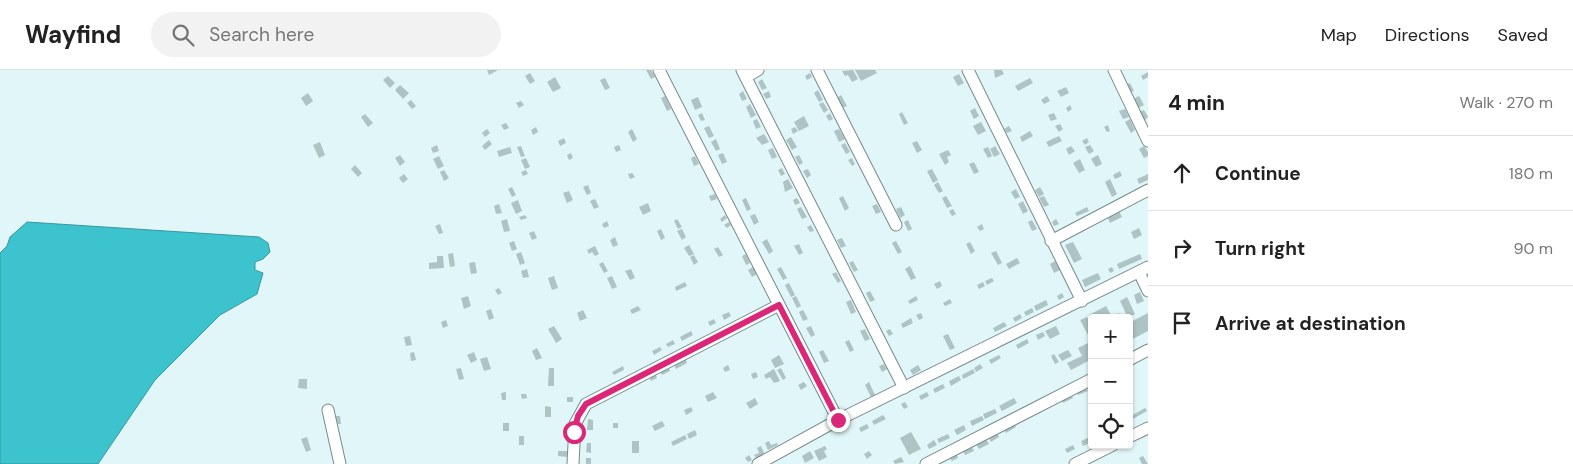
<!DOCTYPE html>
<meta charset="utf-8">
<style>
body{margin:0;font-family:"DM Sans",sans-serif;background:#f2f2f2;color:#222}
.controls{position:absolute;right:15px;bottom:15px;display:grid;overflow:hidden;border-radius:5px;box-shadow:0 1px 4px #0004}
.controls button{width:45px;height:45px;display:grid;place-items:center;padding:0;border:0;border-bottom:1px solid #e0e0e0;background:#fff;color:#222;font:25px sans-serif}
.stop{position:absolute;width:15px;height:15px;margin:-11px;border:4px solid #db2777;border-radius:50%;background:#fff}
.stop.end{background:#db2777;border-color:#fff;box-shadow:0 1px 5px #0008}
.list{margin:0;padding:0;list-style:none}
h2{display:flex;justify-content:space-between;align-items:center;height:65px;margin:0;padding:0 20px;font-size:21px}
h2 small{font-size:16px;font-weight:400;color:#767676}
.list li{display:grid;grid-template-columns:32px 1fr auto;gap:15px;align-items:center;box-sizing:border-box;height:75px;padding:0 20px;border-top:1px solid #e0e0e0}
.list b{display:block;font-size:19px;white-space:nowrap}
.list em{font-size:16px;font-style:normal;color:#767676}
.icon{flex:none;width:28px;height:28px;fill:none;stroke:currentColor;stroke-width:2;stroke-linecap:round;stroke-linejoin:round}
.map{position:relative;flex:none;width:1148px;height:394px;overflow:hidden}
header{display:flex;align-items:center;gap:30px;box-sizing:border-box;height:70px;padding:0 25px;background:#fff;border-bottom:1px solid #e0e0e0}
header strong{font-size:24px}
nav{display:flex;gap:28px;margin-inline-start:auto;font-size:18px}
.search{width:350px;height:45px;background:#f2f2f2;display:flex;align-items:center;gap:12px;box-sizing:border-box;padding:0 18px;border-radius:28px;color:#767676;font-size:19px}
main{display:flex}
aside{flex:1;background:#fff}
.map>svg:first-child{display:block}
.water{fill:#3dc3cd;stroke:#37979e}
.building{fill:#aec3c4}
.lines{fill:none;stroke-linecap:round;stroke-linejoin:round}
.street-casing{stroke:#768a8b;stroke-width:13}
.street{stroke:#fff;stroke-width:11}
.route{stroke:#db2777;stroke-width:6}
</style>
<header>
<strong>Wayfind</strong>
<div class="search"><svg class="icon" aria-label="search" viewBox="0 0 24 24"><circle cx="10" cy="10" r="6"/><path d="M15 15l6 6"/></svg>Search here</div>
<nav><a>Map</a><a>Directions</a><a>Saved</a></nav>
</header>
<main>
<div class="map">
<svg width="1148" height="394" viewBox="0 0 1148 394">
<rect width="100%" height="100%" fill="#e1f6f8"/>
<path class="water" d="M27,152L259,167L268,173L270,182L263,189L255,192V200L263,203L257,224L220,245L155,310L98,394H0V183L7,176L10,167Z"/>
<g class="building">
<path d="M487,0H498L489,5Z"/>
<path d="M646,0H651L655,7L651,9Z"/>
<path d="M853,0L858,9L852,12L848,5L845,6L842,1Z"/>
<path d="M855,0H875L877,3L861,11Z"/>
<path d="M994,0H1002L1004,4L995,8Z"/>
<path d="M1148,2V7L1143,10L1141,6Z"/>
<path d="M530,3L535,11L530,14L525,6Z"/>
<path d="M810,3L812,7L807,10L805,6Z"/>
<path d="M959,4L964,13L958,16L953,7Z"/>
<path d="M388,6L395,13L390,18L383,10Z"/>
<path d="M555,7L561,18L553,22L547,12Z"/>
<path d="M605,8L610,18L605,20L600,10Z"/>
<path d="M1030,8L1033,13L1018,21L1015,16Z"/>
<path d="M762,9L767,18L762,20L758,12Z"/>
<path d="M1130,13L1134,21L1129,23L1126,15Z"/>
<path d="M400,15L409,23L403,29L395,20Z"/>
<path d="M1066,17L1069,23L1061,27L1057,21Z"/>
<path d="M818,20L823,30L819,32L814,23Z"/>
<path d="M743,21L747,29L742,31L739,24Z"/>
<path d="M769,21L771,27L766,29L763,24Z"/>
<path d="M308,23L313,31L306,36L301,28Z"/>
<path d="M841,25L847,36L842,38L837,28Z"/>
<path d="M665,26L671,39L667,41L661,28Z"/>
<path d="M1047,26L1050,31L1044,34L1041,30Z"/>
<path d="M1139,26L1144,35L1138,38L1133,29Z"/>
<path d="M698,27L702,37L695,40L691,30Z"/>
<path d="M411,30L416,36L412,39L407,33Z"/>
<path d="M521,31L524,35L519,38L516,33Z"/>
<path d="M823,32L828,40L824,43L819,34Z"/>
<path d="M750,34L756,45L751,48L746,37Z"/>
<path d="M1070,35L1072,39L1068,42L1066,38Z"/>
<path d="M975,38L979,46L974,49L970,41Z"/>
<path d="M1125,39L1129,47L1123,49L1119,41Z"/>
<path d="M1144,40L1148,47L1144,51L1139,42Z"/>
<path d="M902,42L908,53L904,55L899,44Z"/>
<path d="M702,43L705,50L701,51L698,45Z"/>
<path d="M830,43L833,49L829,51L826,46Z"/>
<path d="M1054,43L1057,49L1051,51L1048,45Z"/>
<path d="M365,44L373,53L368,57L361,47Z"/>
<path d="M804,46L809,56L799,61L794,52Z"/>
<path d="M757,49L761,57L756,59L753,51Z"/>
<path d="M1130,49L1135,60L1131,63L1125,52Z"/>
<path d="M981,52L986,61L978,65L973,56Z"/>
<path d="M506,53L509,58L504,60L501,55Z"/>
<path d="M1060,54L1063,59L1059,62L1055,56Z"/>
<path d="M1108,55L1110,61L1107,62L1104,57Z"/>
<path d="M709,56L714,66L709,68L704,58Z"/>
<path d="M1009,56L1012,61L1007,63L1004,59Z"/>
<path d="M536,57L538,62L533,65L531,60Z"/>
<path d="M795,57L798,61L793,64L791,59Z"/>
<path d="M487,59L490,63L485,67L482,63Z"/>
<path d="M632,59L637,69L633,72L628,62Z"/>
<path d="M839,59L845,69L839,72L834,61Z"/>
<path d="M1030,61L1033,66L1022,72L1020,67Z"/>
<path d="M764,64L769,72L762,75L756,68Z"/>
<path d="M1059,66L1062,71L1049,77L1046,72Z"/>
<path d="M791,67L797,77L792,80L786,70Z"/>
<path d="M564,68L566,73L560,76L558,71Z"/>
<path d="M1087,68L1089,72L1085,75L1082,71Z"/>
<path d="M716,69L720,79L716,81L711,72Z"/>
<path d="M489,70L492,74L485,80L482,76Z"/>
<path d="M917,71L922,80L917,83L912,73Z"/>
<path d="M320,72L325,85L319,88L313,75Z"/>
<path d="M845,73L850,82L846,84L841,75Z"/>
<path d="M437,75L439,81L433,83L431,78Z"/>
<path d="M619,75L621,80L616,82L614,77Z"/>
<path d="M1090,75L1094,81L1089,84L1085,77Z"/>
<path d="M521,76L525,86L521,87L517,77Z"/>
<path d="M995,76L1000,84L994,87L990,79Z"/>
<path d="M1071,76L1075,81L1069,85L1066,79Z"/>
<path d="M1144,76L1148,82V86L1144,88L1139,79Z"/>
<path d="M510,77L512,83L499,87L497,81Z"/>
<path d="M988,77L992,86L988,88L983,79Z"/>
<path d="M773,78L777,87L772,89L768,80Z"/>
<path d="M948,80L951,85L947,87L949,92L945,95L939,84Z"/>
<path d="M571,83L573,88L569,90L567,85Z"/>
<path d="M723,83L727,92L722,94L718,85Z"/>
<path d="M400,85L405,92L400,96L395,88Z"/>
<path d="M799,85L803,93L799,95L795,87Z"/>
<path d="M1098,85L1102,94L1096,97L1091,89Z"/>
<path d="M439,86L444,96L438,99L433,89Z"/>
<path d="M695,86L699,94L694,96L691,88Z"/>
<path d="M526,88L530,97L525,99L521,90Z"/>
<path d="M852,88L855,94L852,96L848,90Z"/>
<path d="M1080,89L1085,100L1079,103L1073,93Z"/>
<path d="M974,92L979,102L974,104L969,94Z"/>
<path d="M355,95L362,103L358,107L351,99Z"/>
<path d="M782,98L785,104L781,106L778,100Z"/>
<path d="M808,99L811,105L807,108L803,101Z"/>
<path d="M932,99L938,110L933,113L927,101Z"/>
<path d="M444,100L449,108L444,111L440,102Z"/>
<path d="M526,100L528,104L523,106L521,102Z"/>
<path d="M1120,101L1122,106L1115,109L1113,105Z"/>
<path d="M632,103L635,107L630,109L628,104Z"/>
<path d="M404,104L408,109L403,113L399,108Z"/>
<path d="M1148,104V110L1139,114L1137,109Z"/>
<path d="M788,109L793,118L785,122L783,112Z"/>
<path d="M1110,109L1117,124L1112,127L1105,112Z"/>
<path d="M938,112L943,121L939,123L934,115Z"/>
<path d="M588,115L591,123L587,125L583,117Z"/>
<path d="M512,117L516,125L512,127L508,119Z"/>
<path d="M1040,117L1044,124L1039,127L1035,120Z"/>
<path d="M1016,119L1020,127L1015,129L1011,122Z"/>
<path d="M569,121L573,130L567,133L563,123Z"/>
<path d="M715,124L717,129L711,131L709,126Z"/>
<path d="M843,126L849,138L845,141L839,128Z"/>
<path d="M946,126L952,136L947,138L942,128Z"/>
<path d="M1044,126L1049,135L1044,137L1039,128Z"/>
<path d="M746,128L751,139L747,141L742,130Z"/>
<path d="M797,128L800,133L795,135L793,130Z"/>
<path d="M595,129L599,137L594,139L590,131Z"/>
<path d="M518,130L522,141L516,144L511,133Z"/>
<path d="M1023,131L1028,141L1023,144L1018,134Z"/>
<path d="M648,133L651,141L643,145L639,137Z"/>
<path d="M499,134L502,143L496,144L494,136Z"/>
<path d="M877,134L881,142L876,144L872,136Z"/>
<path d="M801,137L807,147L802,149L797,139Z"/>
<path d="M901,137L905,145L900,148L896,139Z"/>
<path d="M1087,137L1089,141L1077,146L1075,143Z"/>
<path d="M953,139L956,144L952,146L949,141Z"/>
<path d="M1119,141L1122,147L1110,153L1107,146Z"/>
<path d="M755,144L759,152L754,155L750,146Z"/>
<path d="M525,145L527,148L521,150L519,147Z"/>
<path d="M725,145L727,148L722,152L720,149Z"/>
<path d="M507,149L510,161L504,162L501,151Z"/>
<path d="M677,149L682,157L678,159L674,151Z"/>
<path d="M1056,149L1059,154L1054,156L1052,152Z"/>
<path d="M908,150L912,159L908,161L904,152Z"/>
<path d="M1032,150L1037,159L1032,161L1028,152Z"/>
<path d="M607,151L609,156L604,158L602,154Z"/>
<path d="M729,152L731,155L727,158L724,155Z"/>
<path d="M440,154L443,163L439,164L435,156Z"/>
<path d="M982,154L984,159L980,161L977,157Z"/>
<path d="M811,155L814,161L810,162L807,157Z"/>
<path d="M1139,158L1142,165L1134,169L1131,162Z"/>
<path d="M661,159L665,168L661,170L657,161Z"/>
<path d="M682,159L686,167L682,170L677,161Z"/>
<path d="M534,161L537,168L532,170L529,163Z"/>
<path d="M615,167L618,175L613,177L610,170Z"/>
<path d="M842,168L846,176L841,178L837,170Z"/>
<path d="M767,169L773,181L769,184L762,172Z"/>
<path d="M514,171L517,179L512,181L509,173Z"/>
<path d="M896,171L902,182L898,184L892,173Z"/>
<path d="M970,172L975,181L971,184L966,174Z"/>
<path d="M1073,172L1082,189L1074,193L1065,175Z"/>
<path d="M799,174L803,183L799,185L794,176Z"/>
<path d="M689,175L694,184L689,186L684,178Z"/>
<path d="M595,176L599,184L595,186L592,182L589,184L587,180Z"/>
<path d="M718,177L723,185L719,187L714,179Z"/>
<path d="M996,181L1002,193L998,195L991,183Z"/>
<path d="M521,182L525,193L520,195L516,184Z"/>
<path d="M453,183L455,196L450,197L448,184Z"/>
<path d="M746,184L750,193L746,195L742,186Z"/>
<path d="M1140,184L1142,189L1119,199L1117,194Z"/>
<path d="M694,185L698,192L694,195L690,187Z"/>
<path d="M437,186H443L444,198L429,199V193L437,192Z"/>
<path d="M1017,188L1020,193L1009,199L1006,194Z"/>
<path d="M853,191L858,200L854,202L849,193Z"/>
<path d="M1055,191L1060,200L1054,203L1050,194Z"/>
<path d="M475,192L477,203L471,204L469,193Z"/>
<path d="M603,192L608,201L604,203L599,194Z"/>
<path d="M910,196L916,208L911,210L905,199Z"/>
<path d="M753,197L757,204L752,207L748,200Z"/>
<path d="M781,197L787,208L783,210L777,199Z"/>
<path d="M1112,197L1114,201L1110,203L1108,199Z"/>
<path d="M527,199L529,207L523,208L521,201Z"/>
<path d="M631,199L635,208L630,210L625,201Z"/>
<path d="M836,202L841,211L838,213L832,204Z"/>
<path d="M1098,203L1101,209L1085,217L1082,210Z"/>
<path d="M554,206L558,218L552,220L548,208Z"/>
<path d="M612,206L617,217L612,219L607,208Z"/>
<path d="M992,208L994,211L987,215L985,211Z"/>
<path d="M940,211L942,216L937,219L934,214Z"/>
<path d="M685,212L687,216L676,221L675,217Z"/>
<path d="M983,212L985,216L979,219L977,215Z"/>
<path d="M789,213L795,225L791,227L785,215Z"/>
<path d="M499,218L502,223L498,225L495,220Z"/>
<path d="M870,221L875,230L870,232L866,223Z"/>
<path d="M1140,222L1144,231L1137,234L1134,225Z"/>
<path d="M1062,223L1064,227L1059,230L1057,226Z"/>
<path d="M468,226L471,236L464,239L461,228Z"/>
<path d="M796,226L801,236L797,238L792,228Z"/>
<path d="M916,226L918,230L910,234L908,231Z"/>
<path d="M1127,227L1135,244L1128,248L1120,231Z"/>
<path d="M950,229L952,233L945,236L943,233Z"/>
<path d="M851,230L856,242L851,244L846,232Z"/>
<path d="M1046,230L1048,235L1036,241L1034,236Z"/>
<path d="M638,236L641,240L632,244L630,240Z"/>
<path d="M1106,236L1112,247L1119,243L1121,248H1103L1102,246L1090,248L1089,245Z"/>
<path d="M1032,238L1034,242L1026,246L1024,242Z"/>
<path d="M491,239L494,248L489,250L486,241Z"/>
<path d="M583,240L587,248L580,251L577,243Z"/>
<path d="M803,240L808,249L803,251L799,242Z"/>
<path d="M729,242L731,246L724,250L722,245Z"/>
<path d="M921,243L923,248L919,250L916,245Z"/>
<path d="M1148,243V261L1129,271V253Z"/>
<path d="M1020,244L1022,248L1015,252L1013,248Z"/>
<path d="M1087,247L1092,257V263L1088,265L1080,250Z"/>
<path d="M911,248L913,253L903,258L901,254Z"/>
<path d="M714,249L716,253L710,256L708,252Z"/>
<path d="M446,250L448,256L443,258L441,252Z"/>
<path d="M1004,252L1007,256L995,262L993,258Z"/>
<path d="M554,256L562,269L556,273L548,259Z"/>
<path d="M811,256L815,265L811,267L806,258Z"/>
<path d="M1056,256L1060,264L1050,269L1045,261Z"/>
<path d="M865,259L870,269L865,271L860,261Z"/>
<path d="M890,259L893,264L889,266L886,261Z"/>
<path d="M691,261L693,265L682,271L680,267Z"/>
<path d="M1043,262L1045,266L1038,270L1036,265Z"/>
<path d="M948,264L955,278L950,280L943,266Z"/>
<path d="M410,266L412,275L406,276L404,267Z"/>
<path d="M1027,269L1029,273L1018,279L1016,275Z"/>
<path d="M673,270L675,274L668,277L666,274Z"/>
<path d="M849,270L854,280L850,282L845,272Z"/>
<path d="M1092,271V289L1071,300L1067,293L1082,286L1078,278Z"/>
<path d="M660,277L662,280L654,285L652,281Z"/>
<path d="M537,278L542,288L536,290L532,281Z"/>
<path d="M823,280L829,291L824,293L819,282Z"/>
<path d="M1068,280L1072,286L1062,291L1058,285Z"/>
<path d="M414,282L416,290L411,291L410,283Z"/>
<path d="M474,282L477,290L471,293L467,285Z"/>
<path d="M1054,284L1059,292L1055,294L1051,286Z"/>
<path d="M779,285L784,294L775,298L771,290Z"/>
<path d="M999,285L1001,288L991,294L989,290Z"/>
<path d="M487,287L491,299L484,301L480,289Z"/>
<path d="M685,288L687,293L676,299L674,295Z"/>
<path d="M884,294L887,299L882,302L879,296Z"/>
<path d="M980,294L983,298L976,302L974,298Z"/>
<path d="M728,295L730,300L725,302L723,298Z"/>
<path d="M918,295L921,300L913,305L910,300Z"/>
<path d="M623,296L624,300L614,305L612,302Z"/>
<path d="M668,297L670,301L662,305L660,301Z"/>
<path d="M461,298L464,309L459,310L456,299Z"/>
<path d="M549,298H554V316H548Z"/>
<path d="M781,298L786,308L783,310L777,300Z"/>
<path d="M774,299L780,311L774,313L770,307L766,309L764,305Z"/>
<path d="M973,299L975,303L963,309L962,305Z"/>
<path d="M756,302L758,307L753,309L751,304Z"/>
<path d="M655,303L657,308L651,311L649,307Z"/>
<path d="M959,306L961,310L951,316L949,311Z"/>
<path d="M299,309H307V319L298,318Z"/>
<path d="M804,312L807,316L801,320L798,315Z"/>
<path d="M869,312L875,325L871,327L865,315Z"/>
<path d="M943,314L945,318L935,323L933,319Z"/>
<path d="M1086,317L1088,321L1078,325L1076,321Z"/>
<path d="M506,322V330H502L501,323Z"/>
<path d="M713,322L717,328L708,332L705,326Z"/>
<path d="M927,322L929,326L921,330L919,326Z"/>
<path d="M521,324H526L527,328L522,329Z"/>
<path d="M1071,324L1073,328L1063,333L1061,329Z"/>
<rect x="567" y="327" width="6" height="5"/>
<path d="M755,328L758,334L750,339L746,333Z"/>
<path d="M1014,328L1017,333L1002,341L999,336Z"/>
<path d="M905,332L908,337L904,339L901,334Z"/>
<path d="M545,336L551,337V347H545Z"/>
<path d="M691,337L693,341L686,345L684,340Z"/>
<path d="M1145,338L1147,341L1131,350L1129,347Z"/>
<path d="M995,339L997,343L985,349L983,344Z"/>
<path d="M883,345L886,349L874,355L872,351Z"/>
<path d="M336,346H340L341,354H337Z"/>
<path d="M982,346L984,350L972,356L970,351Z"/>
<path d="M588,349L593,350V360H587Z"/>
<path d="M662,351L665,356L655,361L652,356Z"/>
<rect x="503" y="353" width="6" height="8"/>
<rect x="613" y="353" width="5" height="5"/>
<path d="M1014,353L1016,357L1006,363L1004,359Z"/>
<path d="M867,354L869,358L861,362L859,358Z"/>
<path d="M964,355L966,360L957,365L954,360Z"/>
<path d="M695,360L697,365L689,369L687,364Z"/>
<path d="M911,362L921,379L909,385L900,368Z"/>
<path d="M997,362L999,367L991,372L988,366Z"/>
<path d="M948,364L950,368L939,373L937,369Z"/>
<path d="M685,365L687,369L673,376L671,372Z"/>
<rect x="519" y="366" width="5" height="9"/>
<path d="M307,367L311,380L306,382L301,369Z"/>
<path d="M1090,367L1092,372L1083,376L1081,371Z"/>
<path d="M986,369L989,374L979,379L976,374Z"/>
<path d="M934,370L937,375L929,379L927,375Z"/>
<rect x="632" y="371" width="7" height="12"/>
<path d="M769,371L771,375L777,373L778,375L768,380L765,373Z"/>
<path d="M587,373H591V383L586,382Z"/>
<path d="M1073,375L1075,379L1067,383L1065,379Z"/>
<path d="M761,376L765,385L756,388L754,385L759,383L757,378Z"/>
<path d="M825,376L827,379L824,381L827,387L819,391L814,381Z"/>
<path d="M972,377L974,381L965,385L963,381Z"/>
<path d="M558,381H568V387L558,386Z"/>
<path d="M810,381L814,388L805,393L802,386Z"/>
<path d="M869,381L872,385L867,389L864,384Z"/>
<path d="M956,383L958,388L952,391L949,387Z"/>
<path d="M749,385L752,390L748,392L745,388Z"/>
<path d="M1143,386L1148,394H1142L1139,388Z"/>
<path d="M901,387L904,392L895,394L893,391Z"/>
<rect x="586" y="388" width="5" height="6"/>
</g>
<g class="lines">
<defs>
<g id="street">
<path d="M659,0L838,350"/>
<path d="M742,0L904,318"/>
<path d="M817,0L896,155"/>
<path d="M968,0L1082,231"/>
<path d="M1114,0L1148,71"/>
<path d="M746,7L758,0"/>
<path d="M1051,171L1148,120"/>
<path d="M1139,202L1148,221"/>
<path d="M1129,290L1148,280"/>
<path d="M328,340L340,394"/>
<path d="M1129,367L1148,358"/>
<path d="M573,394L575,354L586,334L779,235"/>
<path d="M758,394L838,350L1148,197"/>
<path d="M926,394L1092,309"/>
<path d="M1075,394L1113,375"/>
</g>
</defs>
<use href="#street" class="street-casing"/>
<use href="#street" class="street"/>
</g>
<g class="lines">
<path class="route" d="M574,362L578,346L586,334L779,235L838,350"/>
</g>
</svg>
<div class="controls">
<button>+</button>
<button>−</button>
<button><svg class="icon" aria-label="locate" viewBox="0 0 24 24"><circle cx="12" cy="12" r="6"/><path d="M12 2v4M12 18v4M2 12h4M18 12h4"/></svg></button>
</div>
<div class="stop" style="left:574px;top:362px"></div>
<div class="stop end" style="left:838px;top:350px"></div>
</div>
<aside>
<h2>4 min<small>Walk · 270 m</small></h2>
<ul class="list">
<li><svg class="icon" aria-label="ahead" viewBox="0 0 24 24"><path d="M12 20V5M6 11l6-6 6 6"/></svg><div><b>Continue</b></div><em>180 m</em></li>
<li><svg class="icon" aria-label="right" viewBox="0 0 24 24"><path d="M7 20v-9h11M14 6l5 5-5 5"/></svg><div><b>Turn right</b></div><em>90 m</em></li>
<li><svg class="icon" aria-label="arrive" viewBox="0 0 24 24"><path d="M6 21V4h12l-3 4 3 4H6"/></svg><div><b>Arrive at destination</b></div></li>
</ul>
</aside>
</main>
